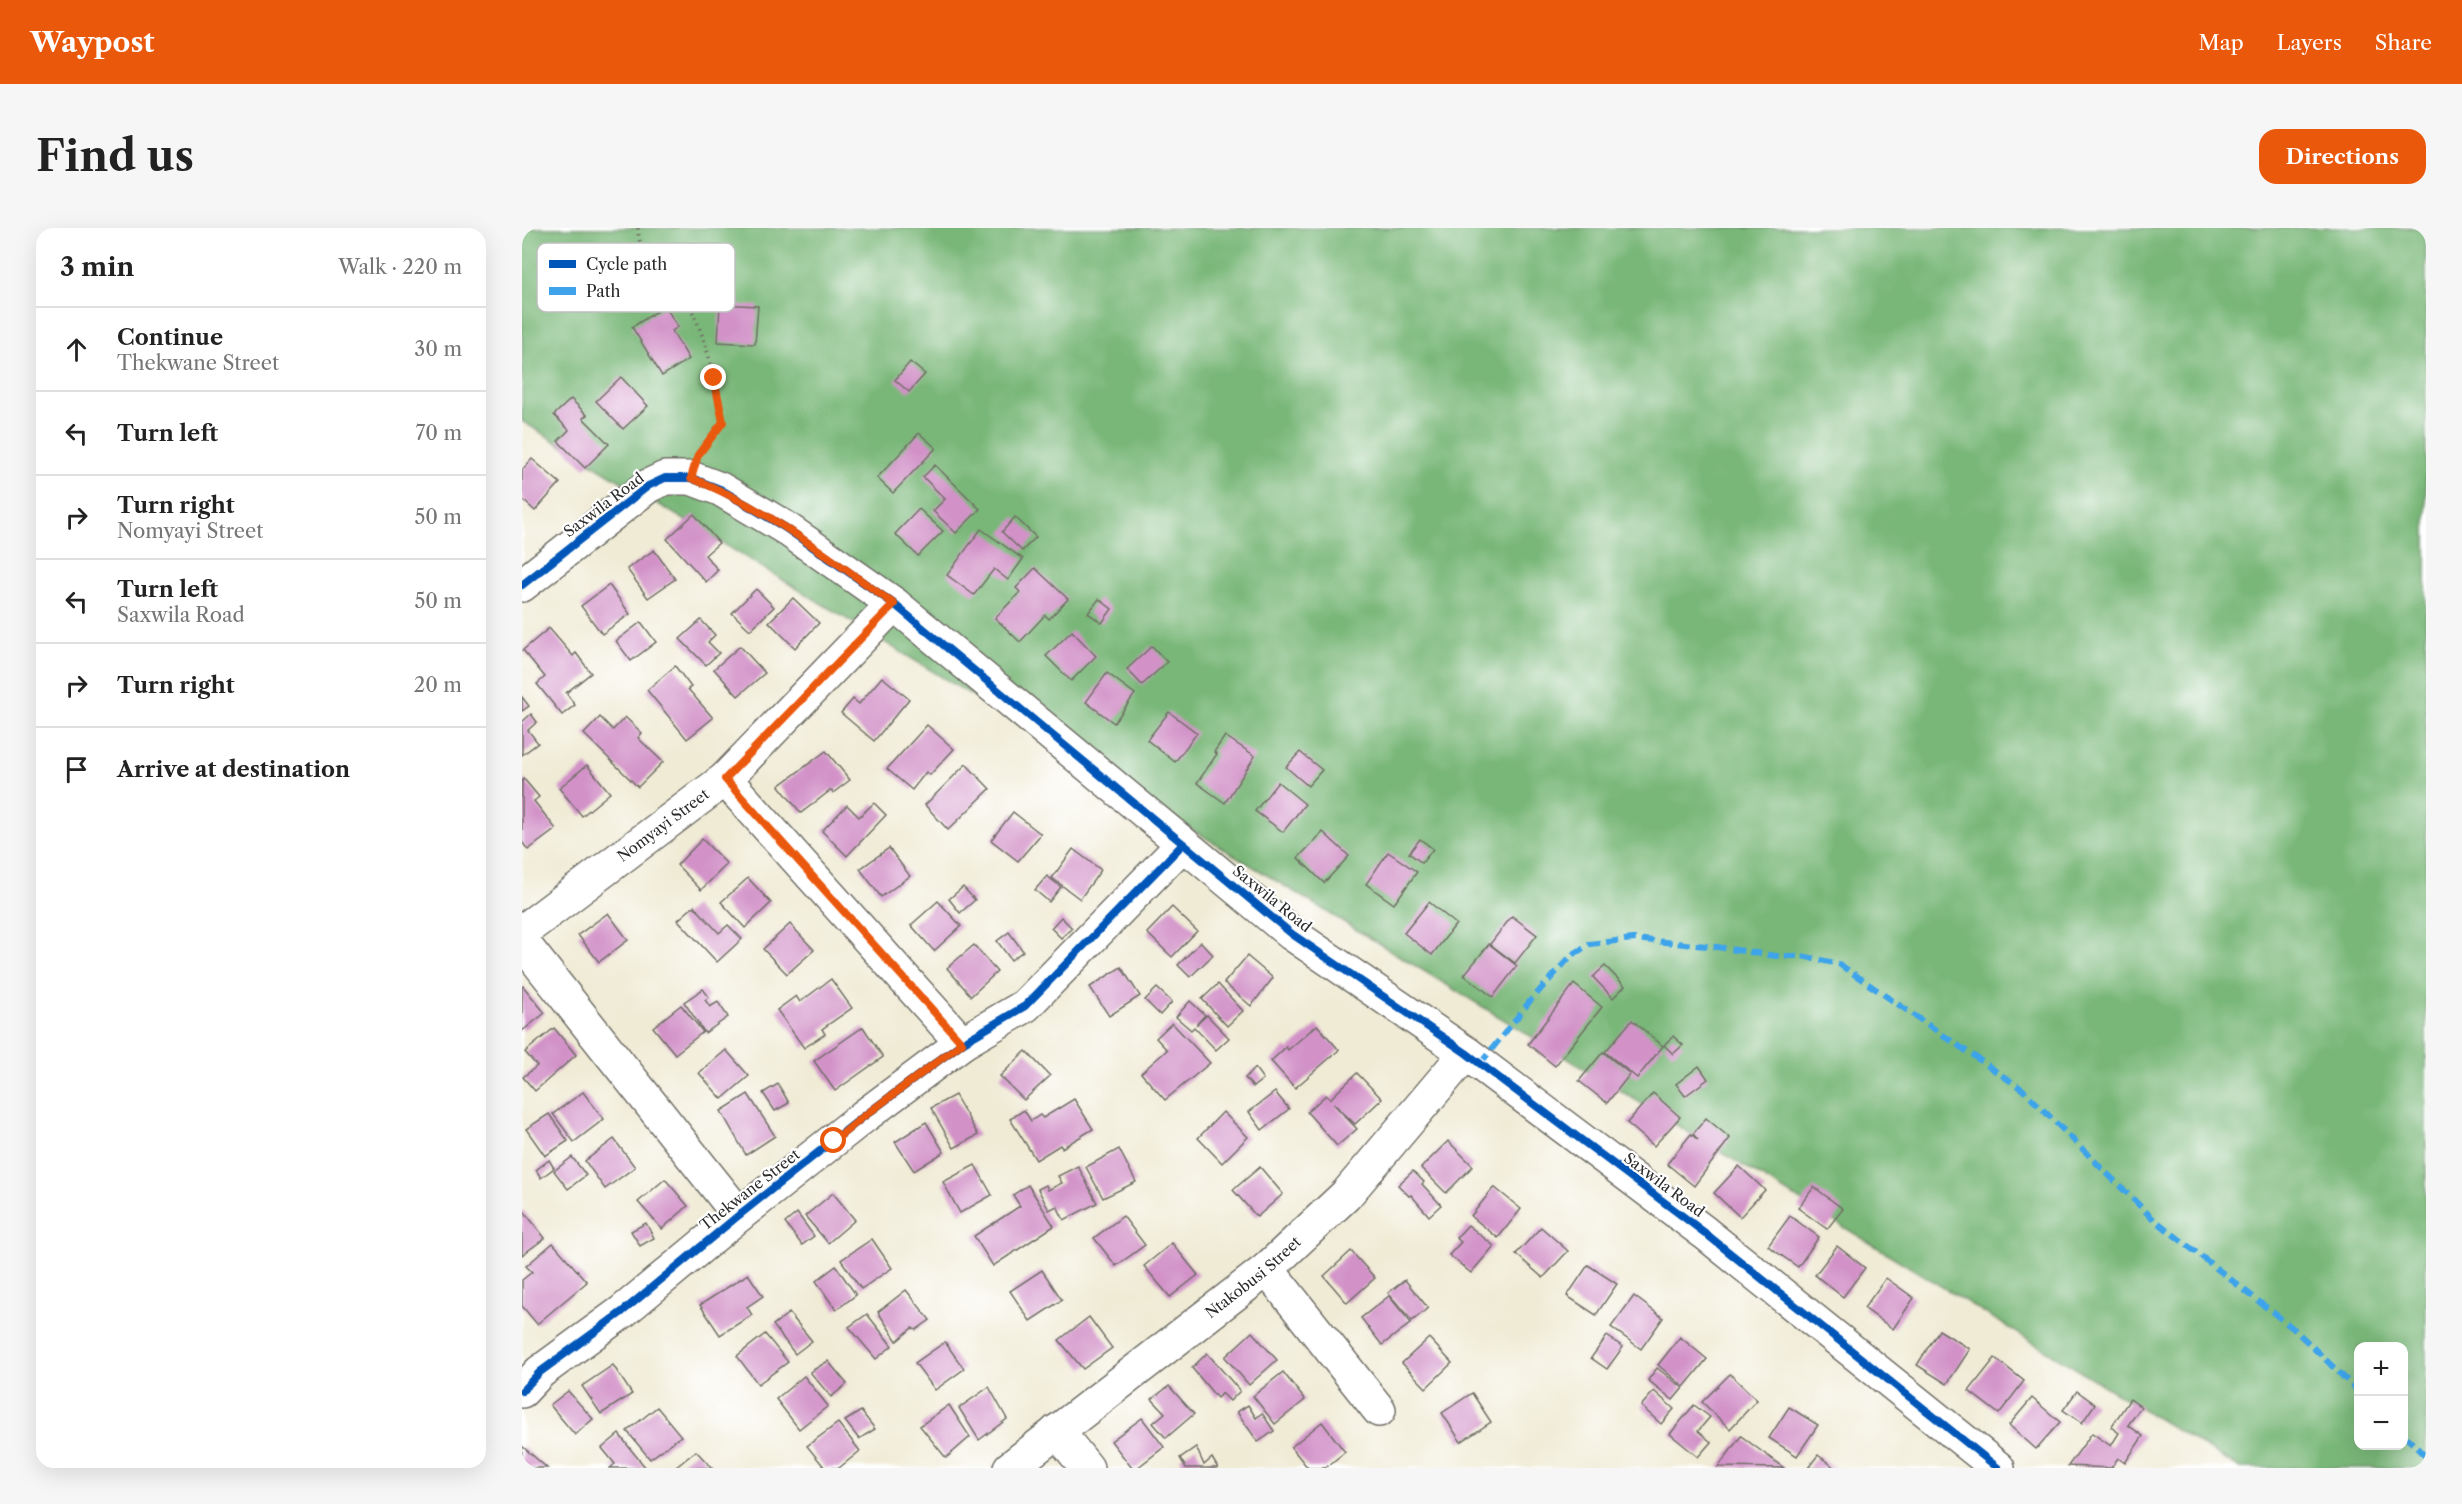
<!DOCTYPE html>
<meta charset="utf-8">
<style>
body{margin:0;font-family:"Libre Caslon Text",serif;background:#f6f6f6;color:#222}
.controls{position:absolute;right:18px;bottom:18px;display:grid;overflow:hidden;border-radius:12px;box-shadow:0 6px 24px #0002}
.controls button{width:54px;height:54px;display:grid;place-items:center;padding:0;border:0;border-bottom:2px solid #e0e0e0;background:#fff;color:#222;font:30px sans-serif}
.stop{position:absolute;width:18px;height:18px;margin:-14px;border:4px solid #ea580c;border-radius:50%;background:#fff}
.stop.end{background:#ea580c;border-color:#fff;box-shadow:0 2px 6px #0008}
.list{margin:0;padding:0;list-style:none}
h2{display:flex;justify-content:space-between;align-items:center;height:78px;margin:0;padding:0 24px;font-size:26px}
h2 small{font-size:20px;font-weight:400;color:#767676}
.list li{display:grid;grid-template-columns:39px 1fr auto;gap:18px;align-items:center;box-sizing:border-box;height:84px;padding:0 24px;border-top:2px solid #e0e0e0}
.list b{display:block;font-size:22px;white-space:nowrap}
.list p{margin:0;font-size:20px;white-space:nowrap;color:#767676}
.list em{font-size:20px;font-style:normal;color:#767676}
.icon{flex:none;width:33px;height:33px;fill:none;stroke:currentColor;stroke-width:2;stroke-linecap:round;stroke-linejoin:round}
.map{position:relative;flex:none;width:1904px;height:1240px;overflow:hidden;border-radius:18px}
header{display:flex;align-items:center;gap:36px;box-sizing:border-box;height:84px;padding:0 30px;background:#ea580c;color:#fff}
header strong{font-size:28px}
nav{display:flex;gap:33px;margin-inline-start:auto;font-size:21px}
.intro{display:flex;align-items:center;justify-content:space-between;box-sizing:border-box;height:144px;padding:0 36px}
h1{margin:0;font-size:42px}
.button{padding:15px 27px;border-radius:18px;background:#ea580c;color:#fff;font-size:21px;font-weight:700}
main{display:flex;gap:36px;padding:0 36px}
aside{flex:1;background:#fff;border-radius:18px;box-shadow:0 6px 24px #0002}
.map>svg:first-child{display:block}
.forest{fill:#79b778;stroke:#527152;stroke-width:1.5;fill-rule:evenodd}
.building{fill:#d292c8}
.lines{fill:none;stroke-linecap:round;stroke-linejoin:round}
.minor-casing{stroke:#706e66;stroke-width:36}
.path{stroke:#706e66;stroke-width:4;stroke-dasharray:1.5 4.5;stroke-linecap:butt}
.minor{stroke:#fff;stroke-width:33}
.quiet{stroke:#3ea3eb;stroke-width:6;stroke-dasharray:12 6;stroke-linecap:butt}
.cycleway-casing{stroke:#fff;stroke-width:11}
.cycleway{stroke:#0057b8;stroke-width:8}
.route{stroke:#ea580c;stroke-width:8}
.labels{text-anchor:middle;stroke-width:4.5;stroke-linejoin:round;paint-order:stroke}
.street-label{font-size:15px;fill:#2b2b2b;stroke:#fff}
.key{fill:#fff;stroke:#bfbfbf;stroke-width:1.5}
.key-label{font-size:16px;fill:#2b2b2b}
</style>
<header>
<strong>Waypost</strong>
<nav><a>Map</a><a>Layers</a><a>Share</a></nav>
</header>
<div class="intro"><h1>Find us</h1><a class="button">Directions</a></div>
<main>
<aside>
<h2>3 min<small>Walk · 220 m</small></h2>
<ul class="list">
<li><svg class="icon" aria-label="ahead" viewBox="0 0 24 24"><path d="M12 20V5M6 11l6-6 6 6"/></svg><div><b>Continue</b><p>Thekwane Street</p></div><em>30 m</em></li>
<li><svg class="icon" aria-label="left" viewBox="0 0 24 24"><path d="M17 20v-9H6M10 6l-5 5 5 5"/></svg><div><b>Turn left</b></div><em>70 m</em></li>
<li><svg class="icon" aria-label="right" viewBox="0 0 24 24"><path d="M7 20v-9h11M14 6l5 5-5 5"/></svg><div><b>Turn right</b><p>Nomyayi Street</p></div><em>50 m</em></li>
<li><svg class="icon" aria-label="left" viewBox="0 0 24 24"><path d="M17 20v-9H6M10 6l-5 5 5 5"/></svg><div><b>Turn left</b><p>Saxwila Road</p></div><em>50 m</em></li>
<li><svg class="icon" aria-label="right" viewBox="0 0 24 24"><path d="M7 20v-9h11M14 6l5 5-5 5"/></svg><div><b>Turn right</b></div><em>20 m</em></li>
<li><svg class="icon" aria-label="arrive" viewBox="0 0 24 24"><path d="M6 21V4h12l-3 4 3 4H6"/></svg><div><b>Arrive at destination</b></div></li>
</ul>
</aside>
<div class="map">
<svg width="1904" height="1240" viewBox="0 0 1904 1240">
<rect width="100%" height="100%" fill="#fff"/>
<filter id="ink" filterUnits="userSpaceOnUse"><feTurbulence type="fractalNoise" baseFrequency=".0167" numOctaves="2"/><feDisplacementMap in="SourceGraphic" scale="12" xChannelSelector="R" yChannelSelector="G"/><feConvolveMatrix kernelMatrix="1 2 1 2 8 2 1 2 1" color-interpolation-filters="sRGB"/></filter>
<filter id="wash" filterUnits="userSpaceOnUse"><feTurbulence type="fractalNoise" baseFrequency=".008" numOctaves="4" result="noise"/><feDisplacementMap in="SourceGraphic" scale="24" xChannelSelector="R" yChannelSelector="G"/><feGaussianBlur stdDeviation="1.35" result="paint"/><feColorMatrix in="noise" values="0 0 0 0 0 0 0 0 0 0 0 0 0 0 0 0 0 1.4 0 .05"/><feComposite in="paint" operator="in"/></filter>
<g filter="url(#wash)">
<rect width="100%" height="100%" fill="#f0ebd5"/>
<path class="forest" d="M0,0H1904V1240H1717L0,193ZM1836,1118H1882V1218H1836Z"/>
<g id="blocks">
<g class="building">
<path d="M198,76L236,78L233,116L196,114Z"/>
<path d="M143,78L156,99L150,103L167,131L140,148L110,99Z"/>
<path d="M388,134L403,146L387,164L373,152Z"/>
<path d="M99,149L126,178L101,201L74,173Z"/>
<path d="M49,171L65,187L61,190L87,216L63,240L36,213L47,202L32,187Z"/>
<path d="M397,205L414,220L371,265L355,250Z"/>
<path d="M10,231L38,255L13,283L0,271V242Z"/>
<path d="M413,237L458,281L434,305L411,283L423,271L401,249Z"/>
<path d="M397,281L421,303L396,328L373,306Z"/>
<path d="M172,286L197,315L183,327L196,342L184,354L145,311Z"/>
<path d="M493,289L514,309L500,323L480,304Z"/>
<path d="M459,301L501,331L486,352L472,341L452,367L425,347Z"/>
<path d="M132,322L153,351L126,370L105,341Z"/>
<path d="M513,340L546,371L527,391L523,387L498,414L473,390L498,364L494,360Z"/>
<path d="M87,357L108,386L80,406L59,378Z"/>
<path d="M234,361L252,379L228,402L210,385Z"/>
<path d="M271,370L297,395L273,420L247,394Z"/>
<path d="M577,371L590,381L580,395L566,385Z"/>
<path d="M179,392L193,407L186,414L197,425L184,437L158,411Z"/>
<path d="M119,394L134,414L109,433L94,413Z"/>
<path d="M27,400L51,428L54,425L69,445L44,465L53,477L40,487L15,456L23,449L1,422Z"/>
<path d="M550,403L574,428L549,453L524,428Z"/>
<path d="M218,418L243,445L216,468L192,441Z"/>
<path d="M630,418L645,434L620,457L605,441Z"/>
<path d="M153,438L169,459L166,461L191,490L165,511L125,462Z"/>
<path d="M585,445L613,466L592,495L564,474Z"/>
<path d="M360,449L387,471L352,513L319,485L331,471L337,476Z"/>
<path d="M0,469L7,478L0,483Z"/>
<path d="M647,484L675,505L653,534L625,512Z"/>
<path d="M9,486L15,494L6,502L16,515L0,527V494Z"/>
<path d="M78,489L91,502L103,489L120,505L116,510L141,534L116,559L62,506Z"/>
<path d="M405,497L432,521L408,547L404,544L390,562L365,541Z"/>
<path d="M703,508L733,528L703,575L675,555L695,526L692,524Z"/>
<path d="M304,523L328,552L311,565L309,562L279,585L257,558Z"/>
<path d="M778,524L800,542L786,558L764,539Z"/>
<path d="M444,536L468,561L426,602L403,577Z"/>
<path d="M65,537L88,565L60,588L37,560Z"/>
<path d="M2,551L17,569L12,573L34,601L6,622L0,614V553Z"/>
<path d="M756,554L783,576L761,604L733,583Z"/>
<path d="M352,575L364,587L325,628L300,603L325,577L337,589Z"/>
<path d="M491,584L519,606L496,633L469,612Z"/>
<path d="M801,604L827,628L802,655L776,630Z"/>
<path d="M180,611L205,636L179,662L155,637Z"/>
<path d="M898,611L911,621L900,635L887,625Z"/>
<path d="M367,620L388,648L359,669L338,641Z"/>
<path d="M551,621L579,642L558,671L530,650Z"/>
<path d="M866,624L895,644L872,676L844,656Z"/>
<path d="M525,648L539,659L527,674L513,662Z"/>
<path d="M226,650L249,675L223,700L199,674Z"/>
<path d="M441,659L453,672L438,685L427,671Z"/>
<path d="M416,673L439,698L412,723L389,697Z"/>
<path d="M907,674L934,696L910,727L882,705Z"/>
<path d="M172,678L197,705L206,697L220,711L195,734L156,692Z"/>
<path d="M650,679L675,703L650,729L625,705Z"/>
<path d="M86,685L106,712L77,734L56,707Z"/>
<path d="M990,688L1015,707L993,735L968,716Z"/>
<path d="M539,689L550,700L539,710L529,700Z"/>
<path d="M268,696L292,722L265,746L241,721Z"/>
<path d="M487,704L501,723L489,732L475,713Z"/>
<path d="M679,714L691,727L668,749L656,737Z"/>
<path d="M967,716L995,738L971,769L942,747Z"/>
<path d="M452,717L475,744L449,768L425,740Z"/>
<path d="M725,728L751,750L729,778L702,755Z"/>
<path d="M1083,738L1103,758L1091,770L1071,749Z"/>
<path d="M599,739L618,768L587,788L568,759Z"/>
<path d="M309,751L330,780L300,801L303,806L282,820L255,782L274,768L278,774Z"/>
<path d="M696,756L721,783L705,798L680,771Z"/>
<path d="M1052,756L1080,779L1033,838L1006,816Z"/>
<path d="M1,758L23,785L0,803V759Z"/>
<path d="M635,760L650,774L638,787L623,772Z"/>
<path d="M181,761L187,769L183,772L188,779L196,774L206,789L183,805L162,774Z"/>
<path d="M668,773L683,787L674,797L685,787L707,810L694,822L672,799L669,802L654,789Z"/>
<path d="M159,777L181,804L153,826L131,799Z"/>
<path d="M1110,792L1141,818L1115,850L1083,824Z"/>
<path d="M650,795L688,835L643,872L619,845L645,822L634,810Z"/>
<path d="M795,797L817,822L773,860L749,833L764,819L766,822Z"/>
<path d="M341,799L361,829L313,863L292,833Z"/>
<path d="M32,800L54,827L13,863L1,849L15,838L3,824Z"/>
<path d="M1151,808L1161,817L1151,826L1142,817Z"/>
<path d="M204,822L227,848L200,871L177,845Z"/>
<path d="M504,823L528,848L502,872L478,848Z"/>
<path d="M1081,824L1108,846L1085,875L1057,853Z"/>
<path d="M1177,838L1186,851L1163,868L1154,856Z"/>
<path d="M733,840L741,851L731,859L723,850Z"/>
<path d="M835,845L860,871L833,896L811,875L835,901L815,918L785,884L804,867L808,871Z"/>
<path d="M256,856L267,875L253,883L241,865Z"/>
<path d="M61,864L82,891L52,914L31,886Z"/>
<path d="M753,864L767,881L740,902L727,884Z"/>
<path d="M1131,865L1158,889L1132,918L1105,895Z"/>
<path d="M226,866L253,908L224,927L199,883Z"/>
<path d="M433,867L456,907L432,920L409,880Z"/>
<path d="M552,871L571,901L540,920L538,917L514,932L488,891L502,882L509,893L518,887L521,890Z"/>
<path d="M701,884L726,909L700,935L676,910Z"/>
<path d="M27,886L46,913L23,928L4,901Z"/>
<path d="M1184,890L1208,910L1172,958L1145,936L1169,906L1176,912L1171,906Z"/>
<path d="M404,894L422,924L392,943L373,914Z"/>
<path d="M92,911L113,939L83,961L63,933Z"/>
<path d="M926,913L951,938L924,965L899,940Z"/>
<path d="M597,921L614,954L581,970L564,939Z"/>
<path d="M50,929L64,947L46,961L32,943Z"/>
<path d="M27,932L32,940L19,950L14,942Z"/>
<path d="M453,937L470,967L438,985L421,954Z"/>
<path d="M556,938L575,975L542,992L535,978L527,982L516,961L524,957L526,962L540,955L536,948Z"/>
<path d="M1217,938L1243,962L1218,989L1192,965Z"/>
<path d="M738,939L761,966L735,989L711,962Z"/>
<path d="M891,943L902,954L900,956L919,977L907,988L889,967L887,968L876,957Z"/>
<path d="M143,951L166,978L140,1001L116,974Z"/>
<path d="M506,957L532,998L471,1038L452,1008L498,978L491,967Z"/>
<path d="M972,959L999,981L976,1010L949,988Z"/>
<path d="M1292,959L1321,981L1305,1001L1276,980Z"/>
<path d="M311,965L333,992L306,1015L283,988Z"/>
<path d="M1,982L23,1010L0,1027V984Z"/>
<path d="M275,985L292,1008L280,1017L263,995Z"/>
<path d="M601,988L623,1017L594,1038L572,1010Z"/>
<path d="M1268,988L1297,1009L1276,1039L1246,1018Z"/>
<path d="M124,995L132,1010L118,1018L109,1003Z"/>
<path d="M946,997L972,1018L949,1045L927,1027L939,1014L934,1010Z"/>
<path d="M1019,999L1046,1023L1021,1050L994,1026Z"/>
<path d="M350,1011L370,1040L339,1061L319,1032Z"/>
<path d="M31,1015L65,1054L15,1096L0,1078V1052L10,1044L4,1038Z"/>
<path d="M650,1015L676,1047L648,1069L622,1038Z"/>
<path d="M1315,1018L1343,1040L1321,1069L1293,1047Z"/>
<path d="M829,1023L853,1050L825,1075L802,1048Z"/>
<path d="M1066,1037L1095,1056L1074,1087L1045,1068Z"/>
<path d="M314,1038L334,1067L314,1082L294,1053Z"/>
<path d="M520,1042L540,1072L508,1093L488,1063Z"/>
<path d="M226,1046L241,1068L225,1079L230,1087L198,1107L178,1077Z"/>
<path d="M1364,1050L1392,1070L1371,1101L1342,1080Z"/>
<path d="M883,1052L906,1080L890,1093L866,1065Z"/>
<path d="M384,1062L408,1092L394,1102L390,1100L375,1113L356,1084Z"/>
<path d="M867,1068L889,1095L860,1117L839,1090Z"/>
<path d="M1112,1068L1141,1090L1119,1121L1089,1099Z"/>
<path d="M267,1085L290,1113L273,1126L251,1097Z"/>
<path d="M345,1086L370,1118L354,1131L327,1099Z"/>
<path d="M567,1089L590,1120L561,1141L537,1112Z"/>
<path d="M1417,1102L1448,1121L1425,1156L1395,1137Z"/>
<path d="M730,1104L755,1132L727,1157L703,1129Z"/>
<path d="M243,1106L266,1134L236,1156L215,1128Z"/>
<path d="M1085,1108L1101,1119L1085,1141L1069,1130Z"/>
<path d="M1158,1109L1185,1131L1162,1159L1136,1137Z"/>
<path d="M907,1110L930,1135L904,1160L880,1135Z"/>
<path d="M423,1114L442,1141L413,1162L393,1135Z"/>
<path d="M685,1125L718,1163L708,1173L700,1165L695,1170L670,1140Z"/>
<path d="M1473,1130L1502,1153L1477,1186L1447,1163Z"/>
<path d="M306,1133L325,1156L309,1169L288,1144Z"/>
<path d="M91,1137L110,1166L79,1186L60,1158Z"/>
<path d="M1135,1140L1161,1160L1151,1172L1126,1152Z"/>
<path d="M761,1144L783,1172L753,1196L731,1168Z"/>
<path d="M1208,1146L1235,1172L1208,1201L1180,1174Z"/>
<path d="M282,1148L306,1178L277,1201L254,1171Z"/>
<path d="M647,1158L672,1186L644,1210L631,1195L643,1185L630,1171Z"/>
<path d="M467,1159L485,1191L457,1212L437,1180Z"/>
<path d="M46,1163L71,1191L53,1207L28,1177Z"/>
<path d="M1132,1163L1152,1181L1139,1196L1119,1178Z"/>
<path d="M1555,1163L1573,1176L1560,1195L1541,1182Z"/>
<path d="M950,1165L969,1194L939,1214L920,1185Z"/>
<path d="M1510,1170L1538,1194L1514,1221L1487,1197Z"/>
<path d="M1608,1171L1619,1179L1606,1197L1621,1208L1603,1235L1596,1230L1589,1240L1546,1238L1570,1205L1589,1218L1597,1205L1589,1199Z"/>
<path d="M427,1177L448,1209L424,1230L398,1198Z"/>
<path d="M726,1177L734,1190L740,1185L752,1203L736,1214L715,1184Z"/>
<path d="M1172,1177L1188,1189L1176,1203L1189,1214L1176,1229L1148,1206Z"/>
<path d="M135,1179L159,1208L128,1231L105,1203Z"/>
<path d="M1267,1179L1296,1197L1275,1228L1247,1210Z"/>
<path d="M339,1183L353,1201L337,1211L323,1193Z"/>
<path d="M620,1190L642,1219L615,1240H610L589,1213Z"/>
<path d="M800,1194L823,1224L803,1240H786L769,1219Z"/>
<path d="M316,1195L338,1223L317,1240H303L285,1218Z"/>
<path d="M97,1206L110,1223L124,1240H88L93,1236L80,1220Z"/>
<path d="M1219,1208L1262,1240L1196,1239Z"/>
<path d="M0,1218L25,1240H0Z"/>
<path d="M674,1219L682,1237L690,1230L696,1240H664L658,1230Z"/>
<path d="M174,1223L190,1240H153Z"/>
<path d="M1296,1227L1313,1240H1286Z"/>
</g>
</g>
</g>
<g filter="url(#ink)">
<use href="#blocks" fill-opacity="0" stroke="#706e66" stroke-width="1.5"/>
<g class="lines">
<defs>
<g id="minor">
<path d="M0,357L126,258L143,250H169L198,261L262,299L372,376L770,706L944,825L1183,1005L1476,1240"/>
<path d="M203,551L440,815"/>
<path id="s1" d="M0,704L203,551L372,376"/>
<path d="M0,714L217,987"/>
<path d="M745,1041L857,1182"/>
<path d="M0,1163L18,1144L100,1084L217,987L341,889L440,815L503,778L661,616"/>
<path d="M535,1203L565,1240"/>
<path id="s2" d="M488,1240L745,1041L824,967L944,825"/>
</g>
</defs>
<use href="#minor" class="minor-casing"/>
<path class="path" d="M116,0C116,35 154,56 170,83C186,113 194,161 201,194L182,220"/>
<use href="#minor" class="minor"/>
<g class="quiet">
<path d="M958,836L1008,773L1050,727L1068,716L1111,711L1195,719L1254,728H1280L1317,736L1500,861L1629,989L1772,1101L1836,1163"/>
<path d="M1882,1207L1904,1229"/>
</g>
<defs>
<g id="cycleway">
<path d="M0,357L126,258L143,250H169L198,261L262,299L372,376L770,706L944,825L1183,1005L1476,1240"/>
<path d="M0,1163L18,1144L100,1084L217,987L341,889L440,815L503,778L661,616"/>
</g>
</defs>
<use href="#cycleway" class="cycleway-casing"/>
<use href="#cycleway" class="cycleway"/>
</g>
</g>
<g class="lines" filter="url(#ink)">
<path class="route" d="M192,150L201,194L176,227L169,250C244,279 307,330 372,376L203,551L440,815L341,889L312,913"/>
</g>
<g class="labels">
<g class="street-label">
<text transform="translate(82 277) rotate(-37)" y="5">Saxwila Road</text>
<text dy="5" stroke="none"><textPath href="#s1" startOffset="177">Nomyayi Street</textPath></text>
<text transform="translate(750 671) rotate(39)" y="5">Saxwila Road</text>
<text transform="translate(1142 957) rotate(37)" y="5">Saxwila Road</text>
<text transform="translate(228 962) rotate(-38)" y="5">Thekwane Street</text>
<text dy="5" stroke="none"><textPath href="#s2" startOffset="309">Ntakobusi Street</textPath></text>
</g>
</g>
<rect x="15" y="15" width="198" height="69" rx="9" class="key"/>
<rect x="27" y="32" width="27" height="8" fill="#0057b8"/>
<rect x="27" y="59" width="27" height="8" fill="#3ea3eb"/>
<g class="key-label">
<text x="64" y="42">Cycle path</text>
<text x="64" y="69">Path</text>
</g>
</svg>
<div class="controls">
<button>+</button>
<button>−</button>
</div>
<div class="stop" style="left:312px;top:913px"></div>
<div class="stop end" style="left:192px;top:150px"></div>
</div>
</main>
